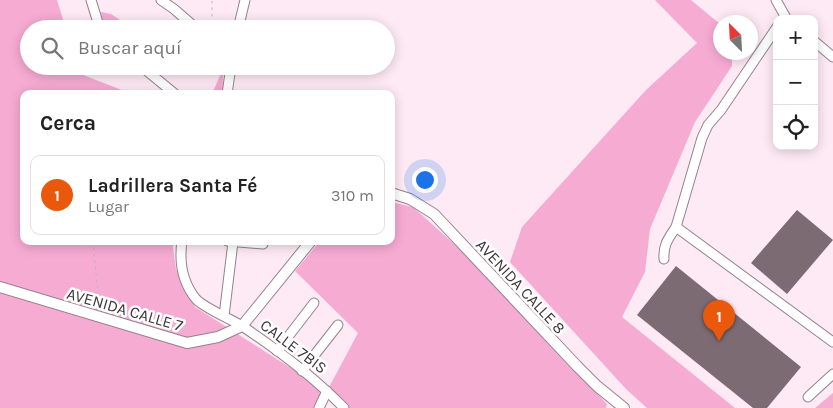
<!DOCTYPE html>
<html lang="es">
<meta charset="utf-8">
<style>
body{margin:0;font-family:Karla,sans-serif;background:#f2f2f2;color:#222}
.controls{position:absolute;right:15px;top:15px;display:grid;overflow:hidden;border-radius:10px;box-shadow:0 2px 12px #0003}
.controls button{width:45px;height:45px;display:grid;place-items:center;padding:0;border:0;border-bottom:1px solid #e0e0e0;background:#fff;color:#222;font:25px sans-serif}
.compass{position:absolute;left:713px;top:15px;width:45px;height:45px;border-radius:50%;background:#fff;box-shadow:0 2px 12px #0003;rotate:336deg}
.you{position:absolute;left:424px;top:179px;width:18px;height:18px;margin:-12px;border:4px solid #fff;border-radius:50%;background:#1a73e8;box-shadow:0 0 0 8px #1a73e833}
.badge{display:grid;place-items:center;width:32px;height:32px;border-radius:50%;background:#ea580c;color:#fff;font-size:16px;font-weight:700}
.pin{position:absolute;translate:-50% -41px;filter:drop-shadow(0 1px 2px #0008)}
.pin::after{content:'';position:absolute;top:26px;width:18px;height:15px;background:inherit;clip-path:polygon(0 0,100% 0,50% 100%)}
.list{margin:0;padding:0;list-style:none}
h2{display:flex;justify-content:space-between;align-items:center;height:65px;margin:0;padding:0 20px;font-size:21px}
h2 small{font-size:16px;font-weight:400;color:#767676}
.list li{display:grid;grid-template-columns:32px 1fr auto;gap:15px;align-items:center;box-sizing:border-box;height:80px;margin:0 10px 10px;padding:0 10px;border:1px solid #e0e0e0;border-radius:10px}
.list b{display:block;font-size:19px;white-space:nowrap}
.list p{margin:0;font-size:16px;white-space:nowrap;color:#767676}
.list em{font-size:16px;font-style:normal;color:#767676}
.icon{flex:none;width:28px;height:28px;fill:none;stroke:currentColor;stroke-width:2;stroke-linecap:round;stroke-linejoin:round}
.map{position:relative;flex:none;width:833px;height:408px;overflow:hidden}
.search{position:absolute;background:#fff;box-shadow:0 2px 12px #0003;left:20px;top:20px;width:375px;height:55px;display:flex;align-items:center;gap:12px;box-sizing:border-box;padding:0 18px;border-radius:28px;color:#767676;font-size:19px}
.panel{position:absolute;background:#fff;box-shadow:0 2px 12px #0003;left:20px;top:90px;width:375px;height:155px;border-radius:10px}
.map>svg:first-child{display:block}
.green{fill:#f6abd3}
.building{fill:#7d6b74}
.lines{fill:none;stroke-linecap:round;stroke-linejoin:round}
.minor-casing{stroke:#95828b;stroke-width:11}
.major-casing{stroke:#95828b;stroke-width:12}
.path{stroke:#c2b1b9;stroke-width:1;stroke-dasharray:2.5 4;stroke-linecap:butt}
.minor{stroke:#fff;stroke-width:9}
.major{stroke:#fff;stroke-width:10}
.labels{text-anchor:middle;stroke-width:5;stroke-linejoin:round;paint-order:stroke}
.street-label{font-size:16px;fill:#3e363a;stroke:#fff}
</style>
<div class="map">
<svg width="833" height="408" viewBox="0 0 833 408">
<rect width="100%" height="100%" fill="#feeaf4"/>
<g class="green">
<path d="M0,0H57L66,29H29V66H76L78,73L132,94H24V241H174L173,247L176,269L195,307L327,391L358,333L295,271L320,241H391V202L413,207L474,262L607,404L606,408H349L335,393L315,408H0Z"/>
<path d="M655,0H691L720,24V52L732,53V66L695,122L650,229L645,272L622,317L735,408H647L626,389L510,262L522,227L646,90L697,43Z"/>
<path d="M101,12L111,14L123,22L119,29C103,29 104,27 101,12Z"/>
<path d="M224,66L222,94H212Z"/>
<path d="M833,393V408H815Z"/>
</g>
<g class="building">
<path d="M797,210L833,240L787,294L751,263Z"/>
<path d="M676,266L801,367L767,408H753L637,315Z"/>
</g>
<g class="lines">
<defs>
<g id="minor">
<path d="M91,0L100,29"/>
<path d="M161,0L174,9L197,29"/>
<path d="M776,0L785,16"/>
<path d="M777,27L721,110L708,125L702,138L676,227L833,342"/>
<path d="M238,29L245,0"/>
<path d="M814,41L833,57"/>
<path d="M141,66L175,94"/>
<path d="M227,94L231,66"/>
<path d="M182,241C179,262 182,282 196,299C204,308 231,319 242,326C278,350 314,377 344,408"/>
<path d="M227,241L263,244"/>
<path d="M664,259C663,245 668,239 676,227"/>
<path d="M224,316L233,242"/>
<path d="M277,351L314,303"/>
<path d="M302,371L338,325"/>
<path d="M808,397L833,374"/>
<path d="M319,408L327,391"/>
</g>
<g id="major">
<path d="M391,193L410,199L434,214L577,366L597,386L624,408"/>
<path d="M0,287L187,343L218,337L242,326L311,241"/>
</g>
</defs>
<use href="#minor" class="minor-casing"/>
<use href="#major" class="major-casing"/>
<g class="path">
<path d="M209,29L212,18V0"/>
<path d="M93,241L99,306"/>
</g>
<use href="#minor" class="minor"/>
<use href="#major" class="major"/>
</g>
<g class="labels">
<g class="street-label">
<text transform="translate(521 286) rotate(47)" y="6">AVENIDA CALLE 8</text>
<text transform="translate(125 309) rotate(16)" y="6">AVENIDA CALLE 7</text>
<text transform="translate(294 346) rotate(37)" y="6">CALLE 7BIS</text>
</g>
</g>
</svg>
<div class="controls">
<button>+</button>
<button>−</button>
<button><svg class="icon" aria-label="locate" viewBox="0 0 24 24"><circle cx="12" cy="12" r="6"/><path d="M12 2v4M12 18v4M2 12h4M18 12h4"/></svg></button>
</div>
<svg class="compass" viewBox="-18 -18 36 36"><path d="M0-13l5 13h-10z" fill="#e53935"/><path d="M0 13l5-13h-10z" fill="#767676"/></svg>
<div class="you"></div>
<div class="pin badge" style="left:719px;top:341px">1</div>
<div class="search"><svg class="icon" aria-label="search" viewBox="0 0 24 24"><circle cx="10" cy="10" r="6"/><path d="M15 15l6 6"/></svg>Buscar aquí</div>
<section class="panel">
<h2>Cerca<small></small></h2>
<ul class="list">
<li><span class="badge">1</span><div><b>Ladrillera Santa Fé</b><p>Lugar</p></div><em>310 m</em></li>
</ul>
</section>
</div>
